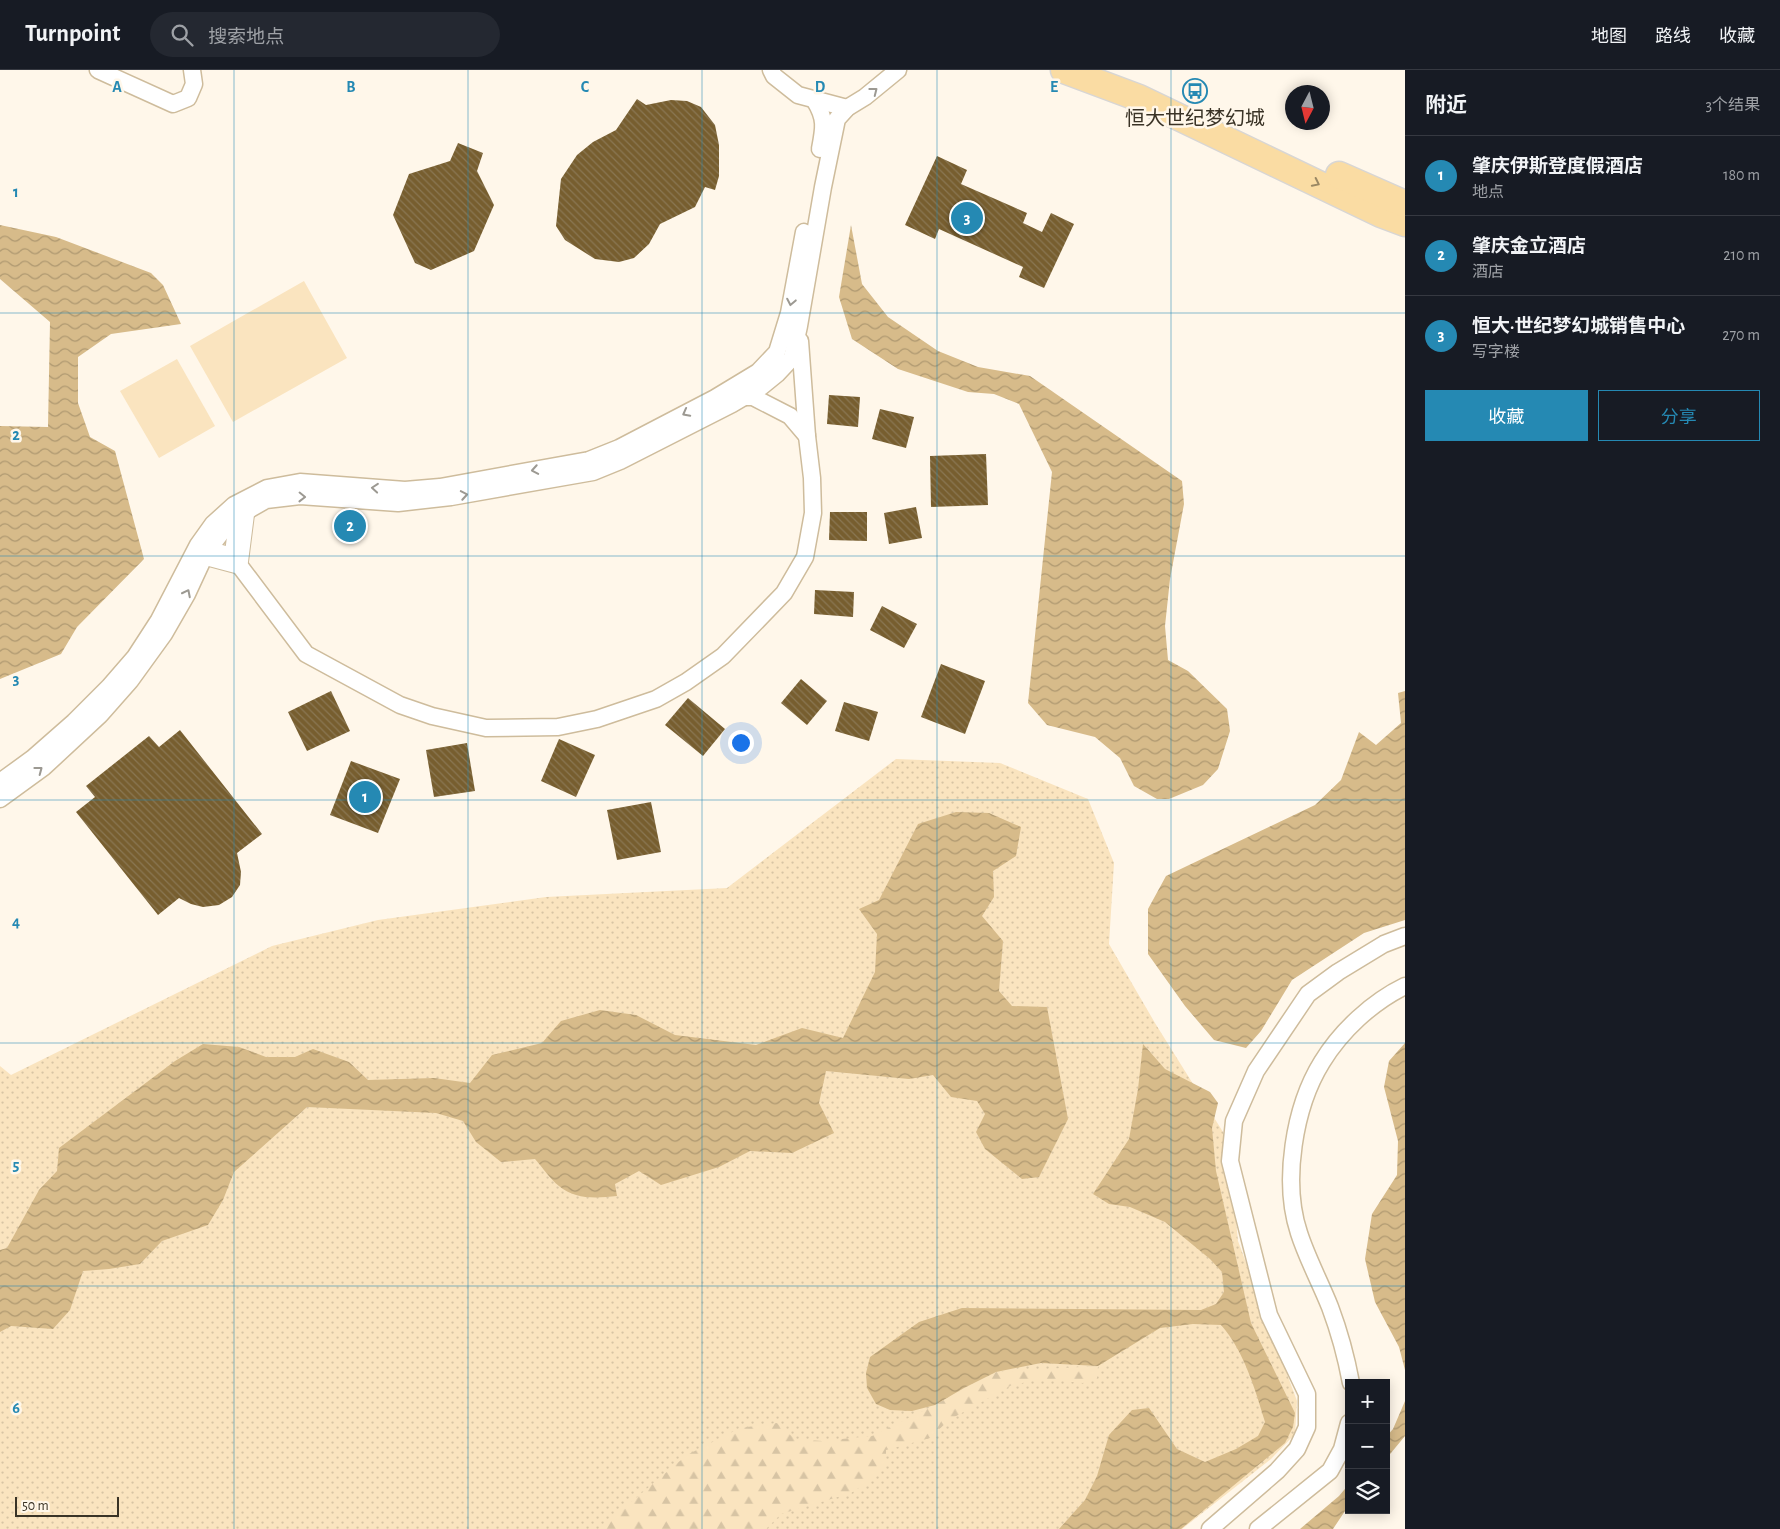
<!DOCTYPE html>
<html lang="zh">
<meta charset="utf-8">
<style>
body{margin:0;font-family:"Alegreya Sans","Noto Sans SC",sans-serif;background:#242831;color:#f1f3f6}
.controls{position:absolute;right:15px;bottom:15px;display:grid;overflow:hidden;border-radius:0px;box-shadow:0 2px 12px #0003}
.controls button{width:45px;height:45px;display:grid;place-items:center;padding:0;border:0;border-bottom:1px solid #363941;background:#171b24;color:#f1f3f6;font:25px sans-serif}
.compass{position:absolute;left:1285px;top:15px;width:45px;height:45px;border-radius:50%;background:#171b24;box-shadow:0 2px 12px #0003;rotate:187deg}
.scale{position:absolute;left:15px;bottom:12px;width:104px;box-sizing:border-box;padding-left:5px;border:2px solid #3a3326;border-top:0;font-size:14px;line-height:18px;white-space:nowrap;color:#3a3326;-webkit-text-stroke:4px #fff7ea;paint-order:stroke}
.you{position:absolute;left:740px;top:672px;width:18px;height:18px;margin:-12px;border:4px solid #fff;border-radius:50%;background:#1a73e8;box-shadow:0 0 0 8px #1a73e833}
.badge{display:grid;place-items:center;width:32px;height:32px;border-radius:50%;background:#2589b3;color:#fff;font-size:16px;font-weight:700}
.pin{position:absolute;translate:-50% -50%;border:2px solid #fff;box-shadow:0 1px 5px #0006}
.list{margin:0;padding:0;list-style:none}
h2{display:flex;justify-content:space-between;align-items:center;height:65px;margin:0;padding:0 20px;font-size:21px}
h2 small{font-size:16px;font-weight:400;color:#9ea1a6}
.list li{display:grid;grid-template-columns:32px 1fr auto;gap:15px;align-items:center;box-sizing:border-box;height:80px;padding:0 20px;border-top:1px solid #363941}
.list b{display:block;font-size:19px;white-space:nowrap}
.list p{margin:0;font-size:16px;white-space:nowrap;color:#9ea1a6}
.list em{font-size:16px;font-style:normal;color:#9ea1a6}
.actions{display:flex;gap:10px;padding:15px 20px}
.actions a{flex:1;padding:11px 0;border:1px solid #2589b3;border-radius:0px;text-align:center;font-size:18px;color:#2589b3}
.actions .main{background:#2589b3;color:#fff}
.icon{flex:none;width:28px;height:28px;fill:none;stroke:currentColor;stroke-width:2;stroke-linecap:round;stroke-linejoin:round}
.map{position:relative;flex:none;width:1405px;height:1459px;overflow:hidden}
header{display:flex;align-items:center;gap:30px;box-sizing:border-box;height:70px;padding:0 25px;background:#171b24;border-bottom:1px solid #363941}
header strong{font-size:24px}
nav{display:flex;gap:28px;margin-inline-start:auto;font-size:18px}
.search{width:350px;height:45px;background:#242831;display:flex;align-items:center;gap:12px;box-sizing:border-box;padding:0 18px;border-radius:28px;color:#9ea1a6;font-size:19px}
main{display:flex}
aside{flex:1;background:#171b24}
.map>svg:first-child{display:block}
.grass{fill:url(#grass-dots)}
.forest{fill:url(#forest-firs)}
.park{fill:#fae4bf}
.water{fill:url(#water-waves)}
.building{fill:url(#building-back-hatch)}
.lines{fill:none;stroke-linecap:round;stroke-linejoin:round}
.street-casing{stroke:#cebc9c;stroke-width:19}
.secondary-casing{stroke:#cebc9c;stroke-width:26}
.primary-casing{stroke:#d8d6d4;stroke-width:29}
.street{stroke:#fff;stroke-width:16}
.secondary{stroke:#fff;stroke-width:24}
.primary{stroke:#fadca3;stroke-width:26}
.oneway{stroke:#9c9992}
.oneway2{stroke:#9a8864}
.grid{fill:none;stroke:#2589b3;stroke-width:1;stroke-opacity:0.55}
.labels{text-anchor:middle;stroke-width:5;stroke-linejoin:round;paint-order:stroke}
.poi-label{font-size:20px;fill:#3a3326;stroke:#fff7ea}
.grid-label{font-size:16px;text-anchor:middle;font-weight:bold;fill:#2589b3;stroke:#fff7ea;stroke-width:5;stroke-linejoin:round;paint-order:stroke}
</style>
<header>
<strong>Turnpoint</strong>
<div class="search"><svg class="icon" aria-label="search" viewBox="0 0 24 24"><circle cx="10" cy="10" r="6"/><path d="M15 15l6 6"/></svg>搜索地点</div>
<nav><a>地图</a><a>路线</a><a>收藏</a></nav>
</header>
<main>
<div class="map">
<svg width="1405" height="1459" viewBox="0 0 1405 1459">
<defs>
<pattern id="grass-dots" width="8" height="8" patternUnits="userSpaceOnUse" patternTransform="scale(1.25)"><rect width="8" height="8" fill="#fae4bf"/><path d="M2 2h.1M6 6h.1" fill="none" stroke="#d7c4a4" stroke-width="1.8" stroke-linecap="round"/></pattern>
<pattern id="forest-firs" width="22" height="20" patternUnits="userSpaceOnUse" patternTransform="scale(1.25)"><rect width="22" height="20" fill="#fae4bf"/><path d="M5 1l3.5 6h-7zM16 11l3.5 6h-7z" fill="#d7c4a4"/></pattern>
<pattern id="water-waves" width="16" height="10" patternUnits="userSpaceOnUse" patternTransform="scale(1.25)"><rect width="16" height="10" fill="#d7bb8a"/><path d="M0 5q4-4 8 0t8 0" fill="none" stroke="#af9971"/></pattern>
<pattern id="building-back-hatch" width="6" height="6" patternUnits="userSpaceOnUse" patternTransform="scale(1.25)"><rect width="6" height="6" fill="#775e2f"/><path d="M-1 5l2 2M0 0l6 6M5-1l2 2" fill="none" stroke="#8a7753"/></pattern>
</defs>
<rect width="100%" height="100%" fill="#fff7ea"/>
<path class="grass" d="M896,689L1000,693L1088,729L1114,793L1109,874L1155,953L1228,1070L1238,1171L1297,1331L1295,1364L1271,1389L1182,1459H0V996L11,1005L272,876L378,850L546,827L727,818Z"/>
<path class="forest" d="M1098,1296L1097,1308L1083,1313L1042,1309L1012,1315L949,1350L930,1368L886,1380V1392L877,1406L851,1423L781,1444L766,1459H603L605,1454L687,1385L740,1358L777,1353L795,1369L822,1371L872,1366L935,1335L964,1318L996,1302Z"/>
<g class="park">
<path d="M304,211L347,288L233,352L190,276Z"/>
<path d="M177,289L215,356L159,388L120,321Z"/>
</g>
<g class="water">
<path d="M0,155L56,167L151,203L163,215L181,254L111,264L78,287V333L90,367L115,381L144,489L77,557L61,584L0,609V356L48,357L50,252L0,209Z"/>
<path d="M851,155L862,214L888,247L938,281L978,297L1030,306L1182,411L1184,434L1170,509L1165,556L1168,590L1188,601L1227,639L1230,661L1218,699L1203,715L1169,729H1157L1134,716L1120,688L1095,667L1047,655L1028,633L1052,402L1019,334L994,324L968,322L898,299L852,269L839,227Z"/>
<path d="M1405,621V850L1364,863L1292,910L1261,961L1246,978L1214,970L1185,936L1148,884V839L1166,806L1315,735L1341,710L1359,662L1376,675L1401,653L1398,623Z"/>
<path d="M956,742L989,743L1021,757L1016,786L993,801L994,827L982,846L1003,871L999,921L1012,936L1047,937L1068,1049L1039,1107L1022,1109L985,1079L976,1062L985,1044L977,1031L951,1027L933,1005L909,1009L826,1001L819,1033L834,1063L792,1083L750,1081L719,1097L661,1115L639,1101L615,1114L617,1126C597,1128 575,1130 559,1116C550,1109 543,1098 535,1089L501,1092L476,1072L463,1051L436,1043L307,1037L234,1102L223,1130L208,1155L162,1171L140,1194L109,1199L83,1201L70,1240L53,1259L11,1256L0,1262V1180L7,1178L39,1120L57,1101L59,1078L175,991L203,974L239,977L266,987H295L313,979L349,992L368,1010L434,1008L470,1013L492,985L542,973L561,951L600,940L636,945L675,965L756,975L802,958L843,968L875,902L877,864L859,839L879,830L918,754Z"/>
<path d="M1405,973V1300L1399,1277L1375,1232L1365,1189L1372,1144L1397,1105L1398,1071L1384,1017L1389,991Z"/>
<path d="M1143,974L1165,999L1210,1022L1218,1033L1212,1058L1216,1101L1251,1253L1295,1343L1293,1357L1285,1373L1181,1459H1059L1085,1430L1097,1406L1109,1365L1132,1340L1149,1338L1177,1379L1205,1392L1236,1379L1258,1366L1265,1352C1255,1319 1244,1281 1221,1255L1193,1254L1160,1258L1098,1296L1041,1293L996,1302L964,1318L935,1335L912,1341L890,1340L876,1334L867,1318L866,1303L870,1287L919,1252L962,1238L1201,1240L1216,1234L1224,1222L1222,1202L1210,1189L1165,1152L1130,1137L1109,1134L1093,1124L1129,1069L1138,1019Z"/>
<path d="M1405,1331V1366L1386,1389V1367L1393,1359Z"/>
<path d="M1349,1414V1435L1333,1459H1300L1339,1426Z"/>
</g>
<g class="building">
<path d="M637,29L646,35L671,30L687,31L701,37L715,55L719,75V106L715,120L705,117L695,137L660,154L649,174L634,188L619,192L595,189L565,170L556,156L561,109L577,85L593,72L616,60Z"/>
<path d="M458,73L483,83L477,101L494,135L474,181L431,200L415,193L393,145L409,104L450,91Z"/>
<path d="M937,86L967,100L961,114L1027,143L1023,153L1042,162L1051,143L1074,154L1044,218L1019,207L1023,197L939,159L935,169L905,155Z"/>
<path d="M829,325L860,327L858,357L827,354Z"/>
<path d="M880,339L914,347L906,378L872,369Z"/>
<path d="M986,384L988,435L931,437L930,386Z"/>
<path d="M916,437L922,468L889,474L884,443Z"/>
<path d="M830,442H867V471L829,470Z"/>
<path d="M815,520L854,522L853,547L814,544Z"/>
<path d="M882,536L917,554L904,578L870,560Z"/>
<path d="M941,594L985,611L965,664L921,647Z"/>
<path d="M801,609L827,631L807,655L781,633Z"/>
<path d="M331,621L350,661L307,681L288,642Z"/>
<path d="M688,628L725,659L703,686L665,655Z"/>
<path d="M844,632L878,642L869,671L835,661Z"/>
<path d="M180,660L262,764L237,783L241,802L240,815L232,827L219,835L203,837L191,834L179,828L158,845L76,742L95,727L86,716L149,666L159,677Z"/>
<path d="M559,669L595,685L576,727L541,711Z"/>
<path d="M467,673L475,721L434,727L426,680Z"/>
<path d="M351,691L400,709L378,763L330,745Z"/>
<path d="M651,732L661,782L617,790L607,740Z"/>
</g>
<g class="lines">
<defs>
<g id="street">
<path d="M98,0L173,34L188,28L194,14L192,0"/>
<path d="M771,0L774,6L798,25L847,38"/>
<path d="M815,31C826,49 824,58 820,79"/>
<path d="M744,327H753L790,346L807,366"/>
<path d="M236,491L306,584L400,635L432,646L486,658L558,657L597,649L656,629L686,612L723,586L784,523L805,487L813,443L812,408L807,366L800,271"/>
<path d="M0,712L33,688L74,652L109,617L135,587L159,550L198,475L213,454L234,435L267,418L300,412L405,420L440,417L589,390L619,378L715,328L758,302L777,282L789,243L804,162"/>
<path d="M0,729L44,697L100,645L130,611L164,564L187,524L206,483L231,450L266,430L300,426L398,433L451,427L593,402L620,391L732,334L761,317L777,304L792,288L799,256L823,117L837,49L847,38L865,27L898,0"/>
<path d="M1351,1313C1346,1286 1339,1261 1330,1237C1320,1212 1307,1188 1299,1163C1282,1112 1294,1037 1322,992C1341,961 1372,932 1405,916"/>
<path d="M1210,1459L1277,1401L1297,1379L1307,1357V1324L1269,1245L1230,1091L1234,1051L1256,1001L1308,924L1338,902L1384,874L1405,866"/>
<path d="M1258,1459L1330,1401L1342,1379L1349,1353"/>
</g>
<path id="secondary" d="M206,483L236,491L242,444"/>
<g id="primary">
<path d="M1064,0L1139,28L1381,144L1405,153"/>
<path d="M1339,105L1405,134"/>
</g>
</defs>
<use href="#street" class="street-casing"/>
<use href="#secondary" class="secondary-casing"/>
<use href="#primary" class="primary-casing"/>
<use href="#street" class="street"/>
<use href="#secondary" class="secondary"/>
<use href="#primary" class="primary"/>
</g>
<defs><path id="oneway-chevron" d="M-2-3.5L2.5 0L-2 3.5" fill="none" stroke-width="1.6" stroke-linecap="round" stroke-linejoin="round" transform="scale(1.25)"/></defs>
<g class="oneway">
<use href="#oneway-chevron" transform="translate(874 21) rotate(-38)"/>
<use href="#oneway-chevron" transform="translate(791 232) rotate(101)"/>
<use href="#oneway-chevron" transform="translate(686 343) rotate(152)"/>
<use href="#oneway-chevron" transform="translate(535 400) rotate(170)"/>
<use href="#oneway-chevron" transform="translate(375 418) rotate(-175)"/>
<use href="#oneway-chevron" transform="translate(464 425) rotate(-10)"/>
<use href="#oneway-chevron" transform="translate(302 427) rotate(1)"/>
<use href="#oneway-chevron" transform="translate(187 523) rotate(-63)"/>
<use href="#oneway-chevron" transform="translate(39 700) rotate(-37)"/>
</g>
<use class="oneway2" href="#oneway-chevron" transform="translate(1316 113) rotate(26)"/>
<path class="grid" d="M234,0V1459M468,0V1459M702,0V1459M937,0V1459M1171,0V1459M0,243H1405M0,486H1405M0,730H1405M0,973H1405M0,1216H1405"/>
<defs>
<symbol id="bus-ring" viewBox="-11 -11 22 22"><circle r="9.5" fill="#fff7ea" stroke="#2589b3" stroke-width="1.5"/><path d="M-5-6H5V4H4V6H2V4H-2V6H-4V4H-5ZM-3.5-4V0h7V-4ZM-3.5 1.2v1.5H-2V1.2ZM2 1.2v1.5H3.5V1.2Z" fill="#2589b3"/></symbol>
</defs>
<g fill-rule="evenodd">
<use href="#bus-ring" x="1181" y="7" width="28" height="28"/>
</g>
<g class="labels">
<g class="poi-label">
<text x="1195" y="55">恒大世纪梦幻城</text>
</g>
</g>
<g class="grid-label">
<text x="117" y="22">A</text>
<text x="351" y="22">B</text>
<text x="585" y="22">C</text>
<text x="820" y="22">D</text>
<text x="1054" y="22">E</text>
<text x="16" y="127">1</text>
<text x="16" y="370">2</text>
<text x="16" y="614">3</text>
<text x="16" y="857">4</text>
<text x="16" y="1100">5</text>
<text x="16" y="1343">6</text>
</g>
</svg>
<div class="controls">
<button>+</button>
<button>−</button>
<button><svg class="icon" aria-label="layers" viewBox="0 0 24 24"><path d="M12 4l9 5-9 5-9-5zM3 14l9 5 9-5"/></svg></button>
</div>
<svg class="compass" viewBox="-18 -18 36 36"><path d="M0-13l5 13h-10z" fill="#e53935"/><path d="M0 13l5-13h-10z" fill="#9ea1a6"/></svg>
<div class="scale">50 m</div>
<div class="you"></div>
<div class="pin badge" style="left:365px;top:727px">1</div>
<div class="pin badge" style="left:350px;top:456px">2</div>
<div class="pin badge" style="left:967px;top:148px">3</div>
</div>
<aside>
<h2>附近<small>3个结果</small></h2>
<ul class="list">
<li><span class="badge">1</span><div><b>肇庆伊斯登度假酒店</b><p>地点</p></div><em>180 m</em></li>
<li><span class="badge">2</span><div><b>肇庆金立酒店</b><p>酒店</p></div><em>210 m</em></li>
<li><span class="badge">3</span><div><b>恒大·世纪梦幻城销售中心</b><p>写字楼</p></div><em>270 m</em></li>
</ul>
<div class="actions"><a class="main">收藏</a><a>分享</a></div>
</aside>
</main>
